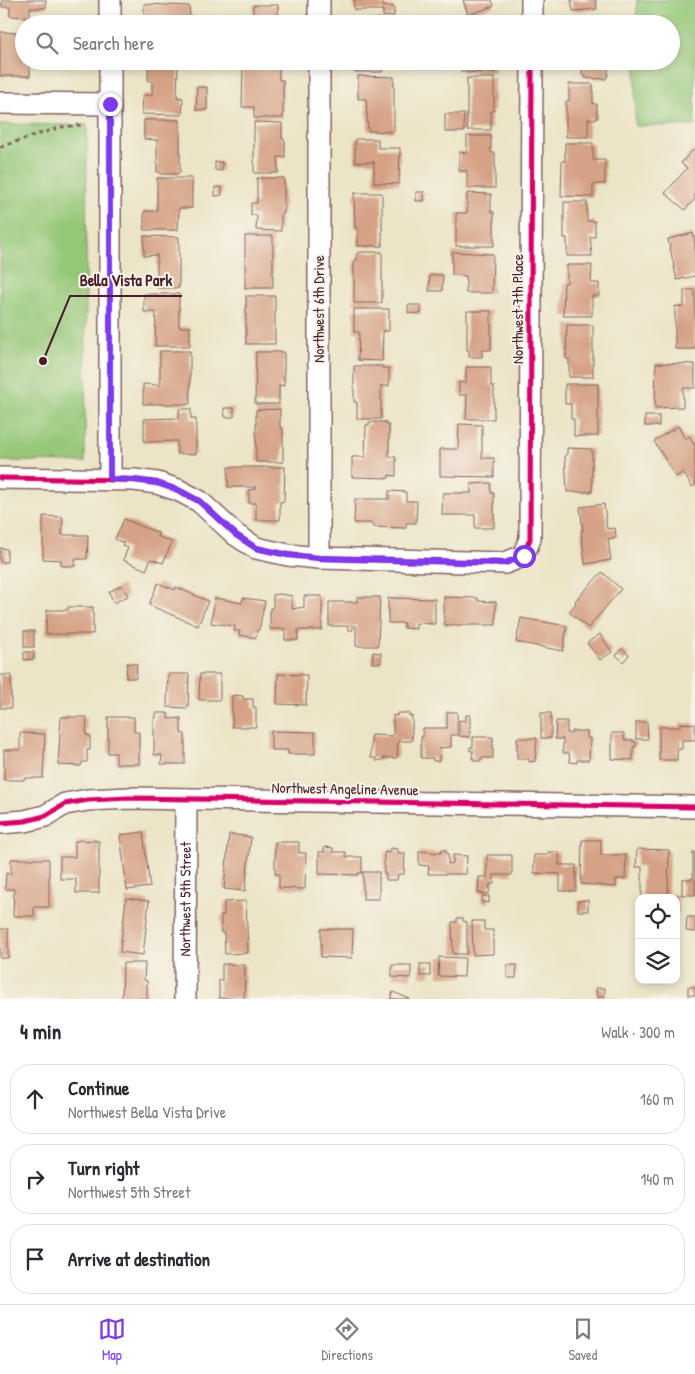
<!DOCTYPE html>
<meta charset="utf-8">
<style>
body{margin:0;font-family:"Patrick Hand",sans-serif;background:#f2f2f3;color:#2b2b33}
.controls{position:absolute;right:15px;bottom:15px;display:grid;overflow:hidden;border-radius:10px;box-shadow:0 2px 8px #0003}
.controls button{width:45px;height:45px;display:grid;place-items:center;padding:0;border:0;border-bottom:1px solid #e1e1e2;background:#fff;color:#2b2b33;font:25px sans-serif}
.stop{position:absolute;width:15px;height:15px;margin:-11px;border:4px solid #7c3aed;border-radius:50%;background:#fff}
.stop.end{background:#7c3aed;border-color:#fff;box-shadow:0 1px 5px #0008}
.list{margin:0;padding:0;list-style:none}
h2{display:flex;justify-content:space-between;align-items:center;height:65px;margin:0;padding:0 20px;font-size:21px}
h2 small{font-size:16px;font-weight:400;color:#7c7c81}
.list li{display:grid;grid-template-columns:32px 1fr auto;gap:15px;align-items:center;box-sizing:border-box;height:70px;margin:0 10px 10px;padding:0 10px;border:1px solid #e1e1e2;border-radius:20px}
.list b{display:block;font-size:19px;white-space:nowrap}
.list p{margin:0;font-size:16px;white-space:nowrap;color:#7c7c81}
.list em{font-size:16px;font-style:normal;color:#7c7c81}
.icon{flex:none;width:28px;height:28px;fill:none;stroke:currentColor;stroke-width:2;stroke-linecap:round;stroke-linejoin:round}
.map{position:relative;flex:none;width:695px;height:999px;overflow:hidden}
.search{position:absolute;background:#fff;box-shadow:0 2px 8px #0003;left:15px;right:15px;top:15px;height:55px;display:flex;align-items:center;gap:12px;box-sizing:border-box;padding:0 18px;border-radius:28px;color:#7c7c81;font-size:19px}
.sheet{height:305px;background:#fff}
nav{display:flex;justify-content:space-around;align-items:center;box-sizing:border-box;height:70px;border-top:1px solid #e1e1e2;background:#fff;font-size:14px;color:#7c7c81}
nav a{display:grid;justify-items:center;gap:2px}
nav .on{color:#7c3aed}
.map>svg:first-child{display:block}
.green{fill:#94c777;stroke:#6f7351}
.building{fill:#d6a285}
.lines{fill:none;stroke-linecap:round;stroke-linejoin:round}
.street-casing{stroke:#826461;stroke-width:24}
.path{stroke:#826461;stroke-width:3;stroke-dasharray:4 4;stroke-linecap:butt}
.street{stroke:#fff;stroke-width:21}
.cycleway-casing{stroke:#f7f3e8;stroke-width:8}
.cycleway{stroke:#d6006c;stroke-width:5}
.route{stroke:#7c3aed;stroke-width:6}
.labels{text-anchor:middle;stroke-width:4;stroke-linejoin:round;paint-order:stroke}
.street-label{font-size:15px;fill:#4a1f2b;stroke:#f7f3e8}
.leader{fill:none;stroke:#4a1f2b;stroke-width:2}
.callout-dot{fill:#4a1f2b;stroke:#f7f3e8;stroke-width:2}
.callout-label{font-size:16px;text-anchor:middle;font-weight:bold;fill:#4a1f2b;stroke:#f7f3e8;stroke-width:4;stroke-linejoin:round;paint-order:stroke}
</style>
<div class="map">
<svg width="695" height="999" viewBox="0 0 695 999">
<rect width="100%" height="100%" fill="#f7f3e8"/>
<filter id="ink" filterUnits="userSpaceOnUse"><feTurbulence type="fractalNoise" baseFrequency=".02" numOctaves="2"/><feDisplacementMap in="SourceGraphic" scale="10" xChannelSelector="R" yChannelSelector="G"/><feConvolveMatrix kernelMatrix="1 2 1 2 8 2 1 2 1" color-interpolation-filters="sRGB"/></filter>
<filter id="wash" filterUnits="userSpaceOnUse"><feTurbulence type="fractalNoise" baseFrequency=".0096" numOctaves="4" result="noise"/><feDisplacementMap in="SourceGraphic" scale="20" xChannelSelector="R" yChannelSelector="G"/><feGaussianBlur stdDeviation="1.12" result="paint"/><feColorMatrix in="noise" values="0 0 0 0 0 0 0 0 0 0 0 0 0 0 0 0 0 1.4 0 .05"/><feComposite in="paint" operator="in"/></filter>
<g filter="url(#wash)">
<rect width="100%" height="100%" fill="#ebe4c6"/>
<g class="green">
<path d="M637,0H695V126H635L636,61H671V24H636Z"/>
<path d="M0,124L87,125L85,462L0,461Z"/>
</g>
<g id="blocks">
<g class="building">
<path d="M2,0H46V8H30V17L10,16V7H2Z"/>
<path d="M354,0H383V6L394,7V16H383V10H354Z"/>
<path d="M463,0H492L494,6L468,15Z"/>
<path d="M571,0H596L597,9L573,11Z"/>
<path d="M144,4L189,6L191,24H144Z"/>
<path d="M253,5H278V21H281V24H253Z"/>
<path d="M390,19V24H358V20Z"/>
<rect x="461" y="19" width="24" height="5"/>
<rect x="621" y="20" width="15" height="4"/>
<rect x="565" y="22" width="29" height="2"/>
<path d="M0,32L19,33V40H24V61H30V76H0Z"/>
<path d="M354,61H394V65H383L382,72H354Z"/>
<path d="M453,61H495V73L461,72V65H453Z"/>
<path d="M582,61H608V75L606,79L585,78V75H582Z"/>
<path d="M243,62L279,63V80H283V118H254V107H242Z"/>
<path d="M148,63L178,64L177,97L183,98L182,115L142,114L143,95H152V81H148Z"/>
<path d="M358,76L394,77V132L368,131L366,99H358Z"/>
<path d="M467,78H494V111H491V130H467Z"/>
<path d="M569,84H593V104H597V119H588V137H566V101H569Z"/>
<path d="M197,87H207V110H196Z"/>
<rect x="445" y="114" width="19" height="18"/>
<path d="M144,120H180V172L177,174H160V172H157V140L144,139Z"/>
<path d="M254,122L282,123V139L285,140V157H278V173H254Z"/>
<path d="M467,136H491V153H495V188H467V171H459V152L467,153Z"/>
<path d="M355,139H378V148H400L399,184L374,183V162H355Z"/>
<path d="M565,143H593V160H605V184H593V197L561,196L562,161H565Z"/>
<path d="M693,150L695,151V199L685,210L665,193L687,168L681,163Z"/>
<path d="M215,162H222V171L215,170Z"/>
<path d="M157,178H192V208H179L178,230H144V211H157Z"/>
<path d="M257,178H284V213H281V231L256,230L257,215H251V203H257Z"/>
<path d="M215,187H222V195L215,196Z"/>
<rect x="416" y="192" width="8" height="9"/>
<path d="M354,193H382V246H358V228H355Z"/>
<path d="M467,193L491,194V212H494V246H456V213H467Z"/>
<path d="M564,202H587V221H595V237H590L592,256H567V238H564Z"/>
<path d="M693,233L695,243V276L677,280L668,239Z"/>
<path d="M144,236L179,237V288H157V255L144,256Z"/>
<rect x="245" y="236" width="28" height="52"/>
<path d="M358,252H382V303H354V260H357Z"/>
<path d="M452,252L493,254L492,293H466V276L452,275Z"/>
<path d="M567,265H592L591,283H599V296H592V316H563L564,283H567Z"/>
<path d="M430,275H443L442,291H429Z"/>
<path d="M684,290H695V349H675V306L684,307Z"/>
<path d="M144,294H179V327H190V346H155L156,312H144Z"/>
<rect x="246" y="296" width="29" height="48"/>
<path d="M408,305H421V314L408,313Z"/>
<path d="M354,309H389V331H383L382,361L358,360L359,332H354Z"/>
<path d="M467,311H491V350H482V357H469V350H467Z"/>
<path d="M567,325H593V377H569V359H566Z"/>
<path d="M160,351H190V404H143V384L160,385Z"/>
<path d="M256,352H284V386L279,385V404H255Z"/>
<path d="M656,363L695,364V388H683V407L655,408Z"/>
<path d="M354,366H382V368H389V386H381V419H357V402H354Z"/>
<path d="M466,367H491V386H494V419H466L467,395H459V382L466,383Z"/>
<path d="M565,384H598V436H574V419H571V404H565Z"/>
<path d="M224,408H234V417H225Z"/>
<path d="M179,409H191V419H196V454H177V441L144,442V419L179,418Z"/>
<path d="M280,409V428H283V462H256V410Z"/>
<rect x="645" y="416" width="14" height="10"/>
<path d="M369,422H386V425H389V457H396V476L389,475V478L352,477V457H365L366,425H369Z"/>
<path d="M459,424L482,425V458H494V477L440,476V449H458Z"/>
<path d="M678,426L685,439L689,436L695,446V485L692,487L683,472L676,477L654,441Z"/>
<path d="M567,448L592,449V492H567L565,455H567Z"/>
<path d="M228,467H285L284,501L280,502V520H256V503H249V490L256,489V487H228Z"/>
<path d="M491,483V493H494V528H475V515H442L443,493H471V484Z"/>
<path d="M389,491L406,492V501H417L416,523H406V528L373,527L372,523H354L355,499H389Z"/>
<path d="M604,504L607,529L615,528L616,538L608,539L611,560L585,564L581,531H583L580,507Z"/>
<path d="M43,516L63,517L62,535H88L87,559H75V566H61V560L43,559Z"/>
<path d="M124,519L158,533L157,536L172,542L163,563L151,559L146,570L123,560L128,548L122,545L124,543L115,539Z"/>
<path d="M0,548L7,549V562H0Z"/>
<path d="M602,572L621,589L588,628L569,612L576,603L575,601Z"/>
<path d="M158,583L175,590L176,587L208,601L198,626L149,605Z"/>
<path d="M122,585L128,596L114,603L109,592Z"/>
<path d="M279,594L292,596V609L304,607V596H322V630H298V640H285V629H270V608H273V595Z"/>
<path d="M357,597H380L378,646H356V626H353V630H348V626H329V602H357Z"/>
<path d="M444,597L478,598V601L496,602V625H444Z"/>
<path d="M215,598L242,603L243,598L265,601L259,630H257L256,638L239,635L240,631H234L235,626L211,623Z"/>
<path d="M388,598L435,599V624L416,623V629L404,628V623H388Z"/>
<path d="M68,607H93V634H46L47,610H68Z"/>
<path d="M521,618L567,626L563,651L516,642Z"/>
<rect x="24" y="631" width="10" height="16"/>
<path d="M600,634L612,652L600,660L587,643Z"/>
<path d="M622,649L629,655L623,662L616,655Z"/>
<path d="M24,652H34V659L24,660Z"/>
<path d="M373,652L381,653V663H372Z"/>
<path d="M127,663L137,664L136,678H126Z"/>
<path d="M168,674H189L188,708L167,707Z"/>
<path d="M200,674H220V700H199Z"/>
<path d="M278,674L307,675L306,705L277,704Z"/>
<rect x="0" y="675" width="11" height="33"/>
<path d="M234,695L243,696V699H253V707H256V727H232V696Z"/>
<path d="M447,712H457V735H451V747L440,748L439,761H433V758H421V737H423V728H447Z"/>
<path d="M156,713H168V719L181,718V733L185,734V764H161L162,755H154V718H156Z"/>
<path d="M397,713H409V716H412V741H398L397,758H383V760L376,761V758H371V735L393,736V715L397,716Z"/>
<rect x="541" y="713" width="10" height="25"/>
<path d="M466,715H470V737L459,736V720L466,721Z"/>
<path d="M61,717H87L86,735H90V750H87V762H82L81,766L58,765Z"/>
<path d="M108,717H134V732H139V764H116V753H108Z"/>
<path d="M556,721H567V734H571V731H587V738H590L589,760H577V763L570,762L569,753H563V739H555Z"/>
<path d="M636,722H647L648,739H636Z"/>
<path d="M680,723L695,724V740H682V749H677V760H659V727H680Z"/>
<path d="M271,731L315,732V754H288V750H271Z"/>
<path d="M20,733L45,734L43,778H24V780H4V750H20Z"/>
<path d="M612,733H624V740H633V742H636V747H633V760L612,759Z"/>
<path d="M473,737H493V758H481V761H474V758L472,759L473,751H470V747H473Z"/>
<path d="M517,738H537L535,761L529,762V759H517Z"/>
<path d="M143,832L150,887L127,890L120,835Z"/>
<path d="M229,834L251,837L245,891L224,889Z"/>
<path d="M79,840L99,841V893H76V879H60V857H75V841H79Z"/>
<path d="M582,840H601V855H626L625,879H616V887L581,884Z"/>
<path d="M275,842H299V853H306L305,889L279,888V874H275Z"/>
<path d="M324,847L333,848V852H346V857H362V873H358V875L319,874V852H324Z"/>
<path d="M390,848L398,849V853H405L404,874H398L397,880H386V874H384V852L390,853Z"/>
<path d="M637,849L669,850L668,895H678V913H676V898H642V867H636Z"/>
<path d="M441,850H446V853L448,854V864L453,863V855L467,856L466,874H428L429,866L419,865V851L441,853Z"/>
<path d="M548,852H559V865H576V891H560V874L534,873V855H548Z"/>
<path d="M693,852H695V895H682V879H693Z"/>
<path d="M487,855H512V875H494V884H490L489,894L478,893L479,877H487Z"/>
<path d="M11,859H49V907H34V916H13L14,889H5L6,873L11,874Z"/>
<rect x="363" y="872" width="16" height="27"/>
<path d="M482,896H489V903L482,902Z"/>
<path d="M126,898L149,901L143,955L120,952Z"/>
<path d="M588,900V911H578V901Z"/>
<path d="M246,901L248,953L225,954L224,933H221V915H224V902Z"/>
<path d="M687,917H695V932L686,931Z"/>
<path d="M457,918H463V921L467,922V954H453L452,922H457Z"/>
<path d="M472,921H484V930H493V954L473,955Z"/>
<rect x="0" y="929" width="8" height="29"/>
<path d="M321,929H353L352,958L321,957Z"/>
<path d="M439,957L465,958L464,977L438,976Z"/>
<path d="M123,963H145L144,980L147,981V999H122Z"/>
<path d="M222,964L245,965L244,999L219,998V980H222Z"/>
<rect x="420" y="964" width="10" height="12"/>
<path d="M392,965H411V978L392,977Z"/>
<path d="M507,965H517L516,978H507Z"/>
<rect x="688" y="987" width="7" height="8"/>
<path d="M596,988H605V996L597,997Z"/>
<path d="M393,992L410,999H390Z"/>
</g>
</g>
</g>
<g filter="url(#ink)">
<use href="#blocks" fill-opacity="0" stroke="#826461" stroke-width="1"/>
<g class="lines">
<defs>
<g id="street">
<path d="M110,0V24"/>
<path d="M319,24V0"/>
<path d="M532,24V0"/>
<path d="M0,103L110,104"/>
<path d="M0,478L134,480L157,483L178,490L199,501L236,535L256,548L288,555L319,558L505,563L523,556L530,539L532,61"/>
<path d="M110,479V61"/>
<path d="M319,558V61"/>
<path d="M0,823L25,821L45,816L65,804L88,800L129,798L695,807"/>
<path id="s1" d="M185,999L186,799"/>
</g>
</defs>
<use href="#street" class="street-casing"/>
<path class="path" d="M0,147L61,127L82,125"/>
<use href="#street" class="street"/>
<defs>
<g id="cycleway">
<path d="M0,478L134,480L157,483L178,490L199,501L236,535L256,548L288,555L319,558L505,563L523,556L530,539L532,61"/>
<path d="M0,823L25,821L45,816L65,804L88,800L129,798L695,807"/>
</g>
</defs>
<use href="#cycleway" class="cycleway-casing"/>
<use href="#cycleway" class="cycleway"/>
</g>
</g>
<g class="lines" filter="url(#ink)">
<path class="route" d="M110,104V479L134,480L157,483L178,490L199,501L236,535L256,548L288,555L319,558L505,563L524,556"/>
</g>
<g class="labels">
<g class="street-label">
<text transform="translate(319 309) rotate(-90)" y="5">Northwest 6th Drive</text>
<text transform="translate(518 309) rotate(-90)" y="5">Northwest 7th Place</text>
<text transform="translate(345 789) rotate(1)" y="5">Northwest Angeline Avenue</text>
<text dy="5" stroke="none"><textPath href="#s1" startOffset="100">Northwest 5th Street</textPath></text>
</g>
</g>
<path class="leader" d="M43 361L70 296H182"/>
<circle class="callout-dot" cx="43" cy="361" r="5"/>
<g class="callout-label">
<text x="126" y="286">Bella Vista Park</text>
</g>
</svg>
<div class="controls">
<button><svg class="icon" aria-label="locate" viewBox="0 0 24 24"><circle cx="12" cy="12" r="6"/><path d="M12 2v4M12 18v4M2 12h4M18 12h4"/></svg></button>
<button><svg class="icon" aria-label="layers" viewBox="0 0 24 24"><path d="M12 4l9 5-9 5-9-5zM3 14l9 5 9-5"/></svg></button>
</div>
<div class="stop" style="left:524px;top:556px"></div>
<div class="stop end" style="left:110px;top:104px"></div>
<div class="search"><svg class="icon" aria-label="search" viewBox="0 0 24 24"><circle cx="10" cy="10" r="6"/><path d="M15 15l6 6"/></svg>Search here</div>
</div>
<section class="sheet">
<h2>4 min<small>Walk · 300 m</small></h2>
<ul class="list">
<li><svg class="icon" aria-label="ahead" viewBox="0 0 24 24"><path d="M12 20V5M6 11l6-6 6 6"/></svg><div><b>Continue</b><p>Northwest Bella Vista Drive</p></div><em>160 m</em></li>
<li><svg class="icon" aria-label="right" viewBox="0 0 24 24"><path d="M7 20v-9h11M14 6l5 5-5 5"/></svg><div><b>Turn right</b><p>Northwest 5th Street</p></div><em>140 m</em></li>
<li><svg class="icon" aria-label="arrive" viewBox="0 0 24 24"><path d="M6 21V4h12l-3 4 3 4H6"/></svg><div><b>Arrive at destination</b></div></li>
</ul>
</section>
<nav>
<a class="on"><svg class="icon" aria-label="map" viewBox="0 0 24 24"><path d="M3 6l6-2 6 2 6-2v14l-6 2-6-2-6 2zM9 4v14M15 6v14"/></svg>Map</a>
<a><svg class="icon" aria-label="directions" viewBox="0 0 24 24"><path d="M12 3l9 9-9 9-9-9zM9 14v-3h6M13 9l2 2-2 2"/></svg>Directions</a>
<a><svg class="icon" aria-label="saved" viewBox="0 0 24 24"><path d="M7 4h10v16l-5-4-5 4z"/></svg>Saved</a>
</nav>
